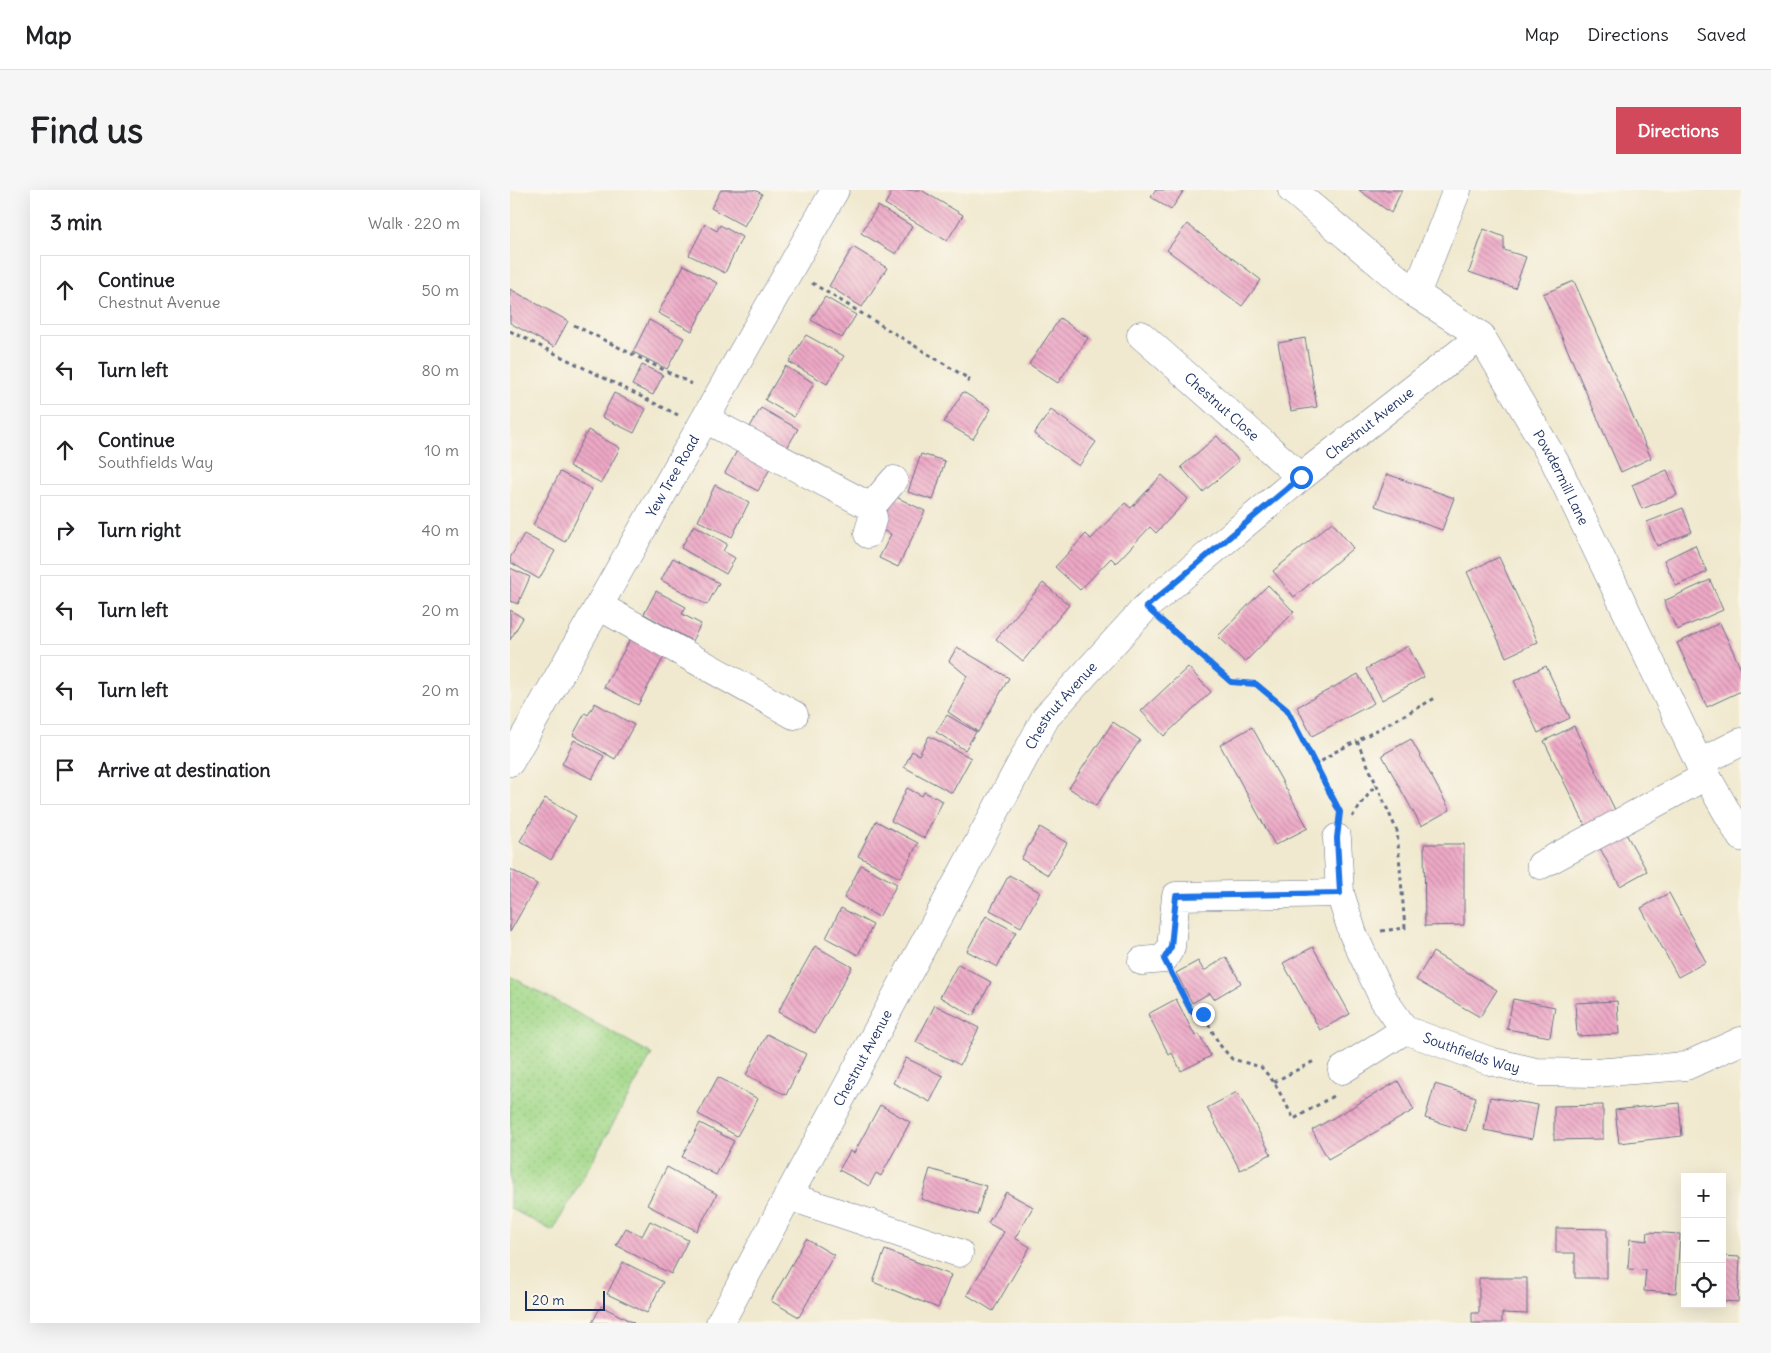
<!DOCTYPE html>
<meta charset="utf-8">
<style>
body{margin:0;font-family:Delius,sans-serif;background:#f6f6f6;color:#202124}
.controls{position:absolute;right:15px;bottom:15px;display:grid;overflow:hidden;border-radius:0px;box-shadow:0 5px 20px #0002}
.controls button{width:45px;height:45px;display:grid;place-items:center;padding:0;border:0;border-bottom:1px solid #e0e0e0;background:#fff;color:#202124;font:25px sans-serif}
.scale{position:absolute;left:15px;bottom:12px;width:80px;box-sizing:border-box;padding-left:5px;border:2px solid #1b2f5e;border-top:0;font-size:14px;line-height:18px;white-space:nowrap;color:#1b2f5e;-webkit-text-stroke:4px #fbf7ec;paint-order:stroke}
.stop{position:absolute;width:15px;height:15px;margin:-11px;border:4px solid #1a73e8;border-radius:50%;background:#fff}
.stop.end{background:#1a73e8;border-color:#fff;box-shadow:0 1px 5px #0008}
.list{margin:0;padding:0;list-style:none}
h2{display:flex;justify-content:space-between;align-items:center;height:65px;margin:0;padding:0 20px;font-size:21px}
h2 small{font-size:16px;font-weight:400;color:#757577}
.list li{display:grid;grid-template-columns:32px 1fr auto;gap:15px;align-items:center;box-sizing:border-box;height:70px;margin:0 10px 10px;padding:0 10px;border:1px solid #e0e0e0;border-radius:0px}
.list b{display:block;font-size:19px;white-space:nowrap}
.list p{margin:0;font-size:16px;white-space:nowrap;color:#757577}
.list em{font-size:16px;font-style:normal;color:#757577}
.icon{flex:none;width:28px;height:28px;fill:none;stroke:currentColor;stroke-width:2;stroke-linecap:round;stroke-linejoin:round}
.map{position:relative;flex:none;width:1231px;height:1133px;overflow:hidden;border-radius:0px}
header{display:flex;align-items:center;gap:30px;box-sizing:border-box;height:70px;padding:0 25px;background:#fff;border-bottom:1px solid #e0e0e0}
header strong{font-size:24px}
nav{display:flex;gap:28px;margin-inline-start:auto;font-size:18px}
.intro{display:flex;align-items:center;justify-content:space-between;box-sizing:border-box;height:120px;padding:0 30px}
h1{margin:0;font-size:35px}
.button{padding:12px 22px;border-radius:0px;background:#d1495b;color:#fff;font-size:18px;font-weight:700}
main{display:flex;gap:30px;padding:0 30px}
aside{flex:1;background:#fff;border-radius:0px;box-shadow:0 5px 20px #0002}
.map>svg:first-child{display:block}
.park{fill:url(#park-dots);stroke:#5e8474}
.building{fill:url(#building-back-hatch)}
.lines{fill:none;stroke-linecap:round;stroke-linejoin:round}
.minor-casing{stroke:#667086;stroke-width:29}
.path{stroke:#667086;stroke-width:3;stroke-dasharray:4 4;stroke-linecap:butt}
.minor{stroke:#fff;stroke-width:28}
.route{stroke:#1a73e8;stroke-width:6}
.labels{text-anchor:middle;stroke-width:4;stroke-linejoin:round;paint-order:stroke}
.street-label{font-size:14px;fill:#1b2f5e;stroke:#fbf7ec}
</style>
<header>
<strong>Map</strong>
<nav><a>Map</a><a>Directions</a><a>Saved</a></nav>
</header>
<div class="intro"><h1>Find us</h1><a class="button">Directions</a></div>
<main>
<aside>
<h2>3 min<small>Walk · 220 m</small></h2>
<ul class="list">
<li><svg class="icon" aria-label="ahead" viewBox="0 0 24 24"><path d="M12 20V5M6 11l6-6 6 6"/></svg><div><b>Continue</b><p>Chestnut Avenue</p></div><em>50 m</em></li>
<li><svg class="icon" aria-label="left" viewBox="0 0 24 24"><path d="M17 20v-9H6M10 6l-5 5 5 5"/></svg><div><b>Turn left</b></div><em>80 m</em></li>
<li><svg class="icon" aria-label="ahead" viewBox="0 0 24 24"><path d="M12 20V5M6 11l6-6 6 6"/></svg><div><b>Continue</b><p>Southfields Way</p></div><em>10 m</em></li>
<li><svg class="icon" aria-label="right" viewBox="0 0 24 24"><path d="M7 20v-9h11M14 6l5 5-5 5"/></svg><div><b>Turn right</b></div><em>40 m</em></li>
<li><svg class="icon" aria-label="left" viewBox="0 0 24 24"><path d="M17 20v-9H6M10 6l-5 5 5 5"/></svg><div><b>Turn left</b></div><em>20 m</em></li>
<li><svg class="icon" aria-label="left" viewBox="0 0 24 24"><path d="M17 20v-9H6M10 6l-5 5 5 5"/></svg><div><b>Turn left</b></div><em>20 m</em></li>
<li><svg class="icon" aria-label="arrive" viewBox="0 0 24 24"><path d="M6 21V4h12l-3 4 3 4H6"/></svg><div><b>Arrive at destination</b></div></li>
</ul>
</aside>
<div class="map">
<svg width="1231" height="1133" viewBox="0 0 1231 1133">
<defs>
<pattern id="park-dots" width="8" height="8" patternUnits="userSpaceOnUse" patternTransform="scale(1.25)"><rect width="8" height="8" fill="#a2d889"/><path d="M2 2h.1M6 6h.1" fill="none" stroke="#8bba79" stroke-width="1.8" stroke-linecap="round"/></pattern>
<pattern id="building-back-hatch" width="6" height="6" patternUnits="userSpaceOnUse" patternTransform="scale(1.25)"><rect width="6" height="6" fill="#eea9c6"/><path d="M-1 5l2 2M0 0l6 6M5-1l2 2" fill="none" stroke="#c08aa4"/></pattern>
</defs>
<rect width="100%" height="100%" fill="#fbf7ec"/>
<filter id="ink" filterUnits="userSpaceOnUse"><feTurbulence type="fractalNoise" baseFrequency=".02" numOctaves="2"/><feDisplacementMap in="SourceGraphic" scale="10" xChannelSelector="R" yChannelSelector="G"/><feConvolveMatrix kernelMatrix="1 2 1 2 8 2 1 2 1" color-interpolation-filters="sRGB"/></filter>
<filter id="wash" filterUnits="userSpaceOnUse"><feTurbulence type="fractalNoise" baseFrequency=".0096" numOctaves="4" result="noise"/><feDisplacementMap in="SourceGraphic" scale="20" xChannelSelector="R" yChannelSelector="G"/><feGaussianBlur stdDeviation="1.12" result="paint"/><feColorMatrix in="noise" values="0 0 0 0 0 0 0 0 0 0 0 0 0 0 0 0 0 1.4 0 .05"/><feComposite in="paint" operator="in"/></filter>
<g filter="url(#wash)">
<rect width="100%" height="100%" fill="#f0e9cf"/>
<path class="park" d="M0,786L142,864L43,1041L0,1018Z"/>
<g id="blocks">
<g class="building">
<path d="M211,0H245L252,4L234,36L201,18Z"/>
<path d="M383,0H411L453,25L437,51L375,14Z"/>
<path d="M646,0H674L661,20L641,7Z"/>
<path d="M849,0H892L881,23Z"/>
<path d="M368,16L402,36L386,64L351,43Z"/>
<path d="M195,34L207,41L210,35L232,47L215,83L179,65Z"/>
<path d="M677,34L751,90L732,116L657,60Z"/>
<path d="M974,39L994,47V60L1016,67L1005,98L959,82Z"/>
<path d="M343,57L377,78L352,117L319,96Z"/>
<path d="M174,75L207,93L182,141L148,123Z"/>
<path d="M1064,91L1141,268L1111,282L1033,104Z"/>
<path d="M0,99L58,131L44,157L0,133Z"/>
<path d="M315,107L346,125L332,148L301,130Z"/>
<path d="M550,128L578,148L548,193L519,174Z"/>
<path d="M139,130L174,148L157,179L123,162Z"/>
<path d="M296,145L334,166L317,194L279,172Z"/>
<path d="M795,148L807,217L781,221L768,153Z"/>
<path d="M132,175L153,185L143,205L122,195Z"/>
<path d="M275,176L304,193L284,227L255,210Z"/>
<path d="M453,202L481,219L463,249L434,232Z"/>
<path d="M104,203L136,219L124,243L92,227Z"/>
<path d="M251,218L288,239L274,263L237,242Z"/>
<path d="M541,220L586,252L569,276L524,244Z"/>
<path d="M78,240L110,258L91,293L59,276Z"/>
<path d="M707,246L729,271L693,302L671,277Z"/>
<path d="M230,255L263,273L248,301L215,283Z"/>
<path d="M411,264L435,271L423,310L398,302Z"/>
<path d="M1157,280L1167,305L1132,319L1122,295Z"/>
<path d="M50,282L82,299L55,352L23,335Z"/>
<path d="M877,284L944,308L932,340L865,316Z"/>
<path d="M652,285L678,309L646,343L640,337L606,373L601,368L570,400L545,377L576,344L581,349L615,313L621,318Z"/>
<path d="M205,295L239,312L222,347L188,331Z"/>
<path d="M384,306L415,321L388,377L369,368L381,344L368,338Z"/>
<path d="M1173,318L1182,342L1147,356L1137,332Z"/>
<path d="M822,332L843,358L784,407L763,381Z"/>
<path d="M184,335L217,354L213,361L225,368L216,384L171,358Z"/>
<path d="M14,344L45,361L29,389L0,372V368Z"/>
<path d="M1185,355L1197,382L1166,396L1154,370Z"/>
<path d="M989,367L1028,452L996,467L957,382Z"/>
<path d="M163,368L209,393L197,415L151,390Z"/>
<path d="M0,378L20,387L8,414L0,411Z"/>
<path d="M1200,390L1213,420L1167,440L1154,411Z"/>
<path d="M533,393L559,415L513,471L486,449Z"/>
<path d="M758,395L784,422L735,472L708,446Z"/>
<path d="M146,401L176,417L172,424L191,434L182,451L134,424Z"/>
<path d="M0,420L13,428L0,450Z"/>
<path d="M1210,433L1231,479V501L1197,517L1167,453Z"/>
<path d="M122,446L155,465L128,515L94,497Z"/>
<path d="M898,456L914,487L872,510L856,479Z"/>
<path d="M447,457L499,488L468,542L438,522L457,486L439,471Z"/>
<path d="M1036,476L1060,528L1028,543L1004,491Z"/>
<path d="M678,477L701,502L654,546L631,521Z"/>
<path d="M848,484L864,513L802,546L787,517Z"/>
<path d="M85,513L124,535L105,569L63,545L75,523L78,525Z"/>
<path d="M437,525L466,542L455,560L426,542Z"/>
<path d="M603,532L630,550L586,616L559,598Z"/>
<path d="M1064,536L1108,626L1078,641L1034,551Z"/>
<path d="M742,537L798,638L765,655L710,555Z"/>
<path d="M419,546L461,568L442,603L394,577L402,561L409,565Z"/>
<path d="M901,549L940,620L911,636L872,565Z"/>
<path d="M64,550L94,566L82,589L52,574Z"/>
<path d="M397,598L412,606L414,602L433,611L414,648L381,631Z"/>
<path d="M35,608L66,626L41,670L10,651Z"/>
<path d="M366,631L408,653L390,688L348,666Z"/>
<path d="M530,637L557,653L538,685L511,669Z"/>
<path d="M1116,644L1137,681L1110,696L1090,658Z"/>
<path d="M914,654H954V735L915,736Z"/>
<path d="M351,675L387,694L369,727L334,708Z"/>
<path d="M0,679L27,694L0,742Z"/>
<path d="M499,685L530,702L511,737L480,720Z"/>
<path d="M1159,703L1196,772L1168,787L1131,718Z"/>
<path d="M331,718L363,735L348,765L316,748Z"/>
<path d="M476,726L506,742L487,777L457,761Z"/>
<path d="M305,756L342,777L305,843L268,822Z"/>
<path d="M803,757L840,824L810,840L773,773Z"/>
<path d="M923,762L987,800L970,827L906,790Z"/>
<path d="M716,767L731,793L704,809L700,803L682,813L666,783L688,771L694,781Z"/>
<path d="M448,774L481,792L463,826L430,807Z"/>
<path d="M666,809L685,846L689,844L701,866L671,881L662,863L659,865L638,824Z"/>
<path d="M1003,809L1045,817L1040,847L997,839Z"/>
<path d="M1107,811L1109,844L1067,846L1065,813Z"/>
<path d="M425,815L469,838L450,875L406,852Z"/>
<path d="M257,844L296,864L276,905L236,885Z"/>
<path d="M396,868L433,886L420,912L383,893Z"/>
<path d="M208,887L248,909L227,946L188,924Z"/>
<path d="M888,891L904,920L818,969L802,940Z"/>
<path d="M925,894L966,907L956,941L915,928Z"/>
<path d="M727,902L761,964L730,980L697,918Z"/>
<path d="M980,907L1028,915L1022,949L974,940Z"/>
<path d="M1169,913L1172,946L1109,953L1105,920Z"/>
<path d="M370,915L400,932L371,986L366,983L359,996L329,980L340,961L344,963Z"/>
<path d="M1093,915V949L1044,950V916Z"/>
<path d="M190,933L224,951L206,985L172,967Z"/>
<path d="M157,977L207,1004L187,1041L137,1015Z"/>
<path d="M420,979L476,996L467,1025L411,1009Z"/>
<path d="M496,1002L523,1017L505,1048L520,1057L483,1121L457,1105L494,1042L478,1033Z"/>
<path d="M140,1031L178,1050L161,1084L106,1055L116,1038L132,1046Z"/>
<path d="M1046,1038L1097,1039V1088H1065V1063H1046Z"/>
<path d="M1138,1042L1170,1044L1166,1103L1134,1101L1136,1080L1118,1079L1120,1049L1137,1051Z"/>
<path d="M296,1049L324,1065L289,1127L261,1111Z"/>
<path d="M375,1060L441,1085L428,1118L363,1092Z"/>
<path d="M1212,1066L1230,1067L1228,1112L1212,1111Z"/>
<path d="M113,1072L153,1092L137,1123L97,1104Z"/>
<path d="M969,1088H1017V1124L992,1123V1133H962V1123H969Z"/>
<path d="M91,1116L124,1133H82Z"/>
</g>
</g>
</g>
<g filter="url(#ink)">
<use href="#blocks" fill-opacity="0" stroke="#667086" stroke-width="1"/>
<g class="lines">
<defs>
<g id="minor">
<path id="s1" d="M782,0L906,104L971,146L1045,272L1189,573L1231,647"/>
<path d="M906,104L947,0"/>
<path id="s2" d="M631,145L791,287"/>
<path d="M195,229L361,317L363,327L358,344"/>
<path d="M361,317L384,290"/>
<path d="M89,416L284,525"/>
<path id="s3" d="M0,572L325,0"/>
<path d="M1189,573L1231,552"/>
<path id="s4" d="M827,648L830,703L843,744L874,810L895,840L980,871L1026,882L1084,883L1176,876L1231,851"/>
<path d="M1031,675L1196,586"/>
<path d="M632,771L654,769L661,757L666,706L830,703"/>
<path d="M832,880L895,840"/>
<path d="M278,1006L449,1063"/>
<path id="s5" d="M210,1133L536,527L636,417L791,287L971,146"/>
</g>
</defs>
<use href="#minor" class="minor-casing"/>
<g class="path">
<path d="M302,93L459,189L457,195"/>
<path d="M64,135L182,194"/>
<path d="M0,141L168,225"/>
<path d="M657,435L721,492L746,494L777,520L828,621"/>
<path d="M805,576L823,563L847,551"/>
<path d="M842,627L866,594"/>
<path d="M871,741L895,738L887,641L847,551L927,507"/>
<path d="M666,792L681,821L693,824L709,854L722,869L751,877L764,892L784,929L823,906"/>
<path d="M764,892L804,871L805,873"/>
</g>
<use href="#minor" class="minor"/>
</g>
</g>
<g class="lines" filter="url(#ink)">
<path class="route" d="M693,824L681,821L654,769L661,757L666,706L830,703L827,648L830,622L777,520L746,494L721,492L636,417L791,287"/>
</g>
<g class="labels">
<g class="street-label">
<text dy="5" stroke="none"><textPath href="#s2" startOffset="108">Chestnut Close</textPath></text>
<text dy="5" stroke="none"><textPath href="#s5" startOffset="1126">Chestnut Avenue</textPath></text>
<text dy="5" stroke="none"><textPath href="#s3" startOffset="329">Yew Tree Road</textPath></text>
<text dy="5" stroke="none"><textPath href="#s1" startOffset="402">Powdermill Lane</textPath></text>
<text dy="5" stroke="none"><textPath href="#s5" startOffset="706">Chestnut Avenue</textPath></text>
<text dy="5" stroke="none"><textPath href="#s4" startOffset="278">Southfields Way</textPath></text>
<text dy="5" stroke="none"><textPath href="#s5" startOffset="301">Chestnut Avenue</textPath></text>
</g>
</g>
</svg>
<div class="controls">
<button>+</button>
<button>−</button>
<button><svg class="icon" aria-label="locate" viewBox="0 0 24 24"><circle cx="12" cy="12" r="6"/><path d="M12 2v4M12 18v4M2 12h4M18 12h4"/></svg></button>
</div>
<div class="scale">20 m</div>
<div class="stop" style="left:791px;top:287px"></div>
<div class="stop end" style="left:693px;top:824px"></div>
</div>
</main>
